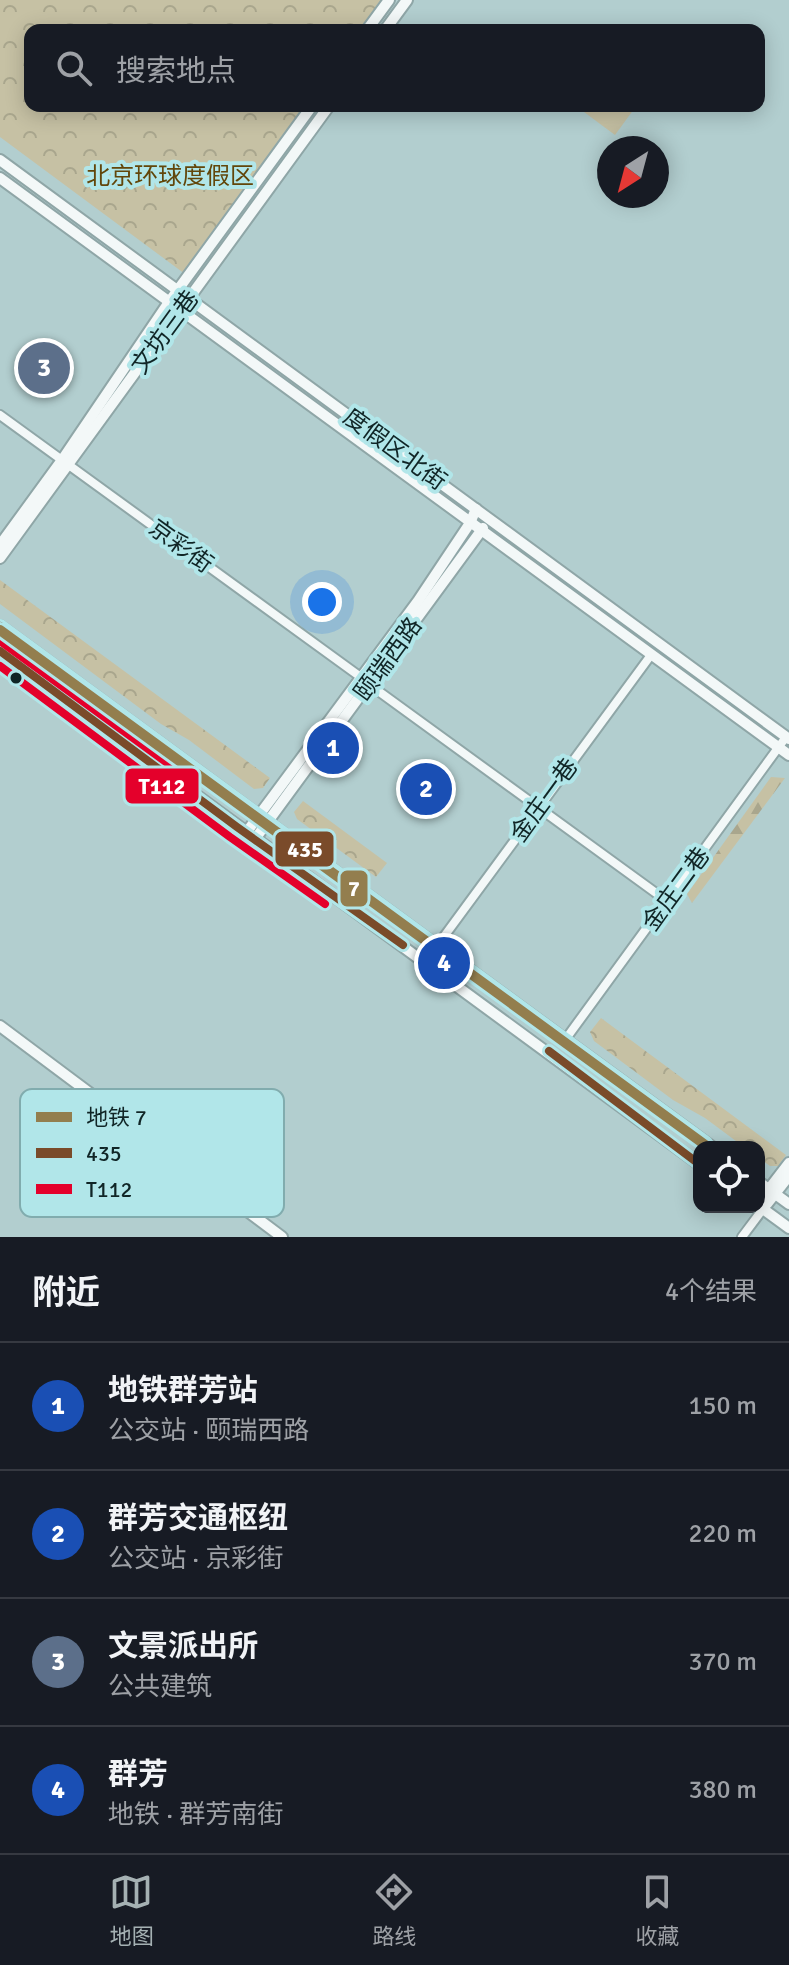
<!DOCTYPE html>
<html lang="zh">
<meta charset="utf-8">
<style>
body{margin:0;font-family:Signika,"Noto Sans SC",sans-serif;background:#20242c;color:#f1f3f6}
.controls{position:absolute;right:24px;bottom:24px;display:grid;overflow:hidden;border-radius:16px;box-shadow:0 4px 20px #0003}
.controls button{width:72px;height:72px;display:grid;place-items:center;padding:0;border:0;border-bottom:2px solid #363941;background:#171b24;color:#f1f3f6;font:40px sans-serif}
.compass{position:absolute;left:597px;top:136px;width:72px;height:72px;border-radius:50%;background:#171b24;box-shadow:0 4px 20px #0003;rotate:216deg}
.you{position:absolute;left:322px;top:602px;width:28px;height:28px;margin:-20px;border:6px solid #fff;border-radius:50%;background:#1a73e8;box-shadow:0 0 0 12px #1a73e833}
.badge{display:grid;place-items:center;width:52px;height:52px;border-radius:50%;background:#a5b1b3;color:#fff;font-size:26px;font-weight:700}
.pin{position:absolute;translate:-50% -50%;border:4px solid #fff;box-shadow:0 2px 8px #0006}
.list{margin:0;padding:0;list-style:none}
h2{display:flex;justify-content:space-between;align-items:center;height:104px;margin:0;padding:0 32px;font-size:34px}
h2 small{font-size:26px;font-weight:400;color:#9ea1a6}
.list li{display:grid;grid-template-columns:52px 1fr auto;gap:24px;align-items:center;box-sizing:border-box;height:128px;padding:0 32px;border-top:2px solid #363941}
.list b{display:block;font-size:30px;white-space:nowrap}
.list p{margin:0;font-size:26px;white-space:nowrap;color:#9ea1a6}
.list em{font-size:26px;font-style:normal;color:#9ea1a6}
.icon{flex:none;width:44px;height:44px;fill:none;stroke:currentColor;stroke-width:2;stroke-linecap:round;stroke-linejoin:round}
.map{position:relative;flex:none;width:789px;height:1237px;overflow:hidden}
.search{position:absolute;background:#171b24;box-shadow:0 4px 20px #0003;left:24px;right:24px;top:24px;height:88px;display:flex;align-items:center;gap:20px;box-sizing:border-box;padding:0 28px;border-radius:16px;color:#9ea1a6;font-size:30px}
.sheet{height:616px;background:#171b24}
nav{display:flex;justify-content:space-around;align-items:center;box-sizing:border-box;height:112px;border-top:2px solid #363941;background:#171b24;font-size:22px;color:#9ea1a6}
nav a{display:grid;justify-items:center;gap:4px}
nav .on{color:#a5b1b3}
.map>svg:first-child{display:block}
.forest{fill:url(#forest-firs)}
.park{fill:url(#park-crowns)}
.pitch{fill:#c6c1a4}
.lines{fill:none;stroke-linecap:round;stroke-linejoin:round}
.minor-casing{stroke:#8fa6a7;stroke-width:12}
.major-casing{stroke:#8fa6a7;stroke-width:14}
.minor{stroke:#f3f8f8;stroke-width:8}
.major{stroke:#f3f8f8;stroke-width:10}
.bus-1-casing{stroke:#b1e6e9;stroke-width:14}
.bus-2-casing{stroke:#b1e6e9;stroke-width:14}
.bus-1{stroke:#7a4b2a;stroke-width:8}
.bus-2{stroke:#e4002b;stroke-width:8}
.metro-1-casing{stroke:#b1e6e9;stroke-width:16}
.metro-1{stroke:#937e4e;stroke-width:10}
.bus-dot{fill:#102526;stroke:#b1e6e9;stroke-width:3}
.labels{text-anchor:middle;stroke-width:8;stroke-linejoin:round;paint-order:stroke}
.park-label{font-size:24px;fill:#62460a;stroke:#b1e6e9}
.street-label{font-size:24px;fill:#102526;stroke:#b1e6e9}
.key{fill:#b1e6e9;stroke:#81acae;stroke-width:2}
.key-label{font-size:22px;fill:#102526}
.line-badge{stroke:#b1e6e9;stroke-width:3}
.badge-label{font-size:22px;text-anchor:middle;font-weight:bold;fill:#fff}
</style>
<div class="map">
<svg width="789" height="1237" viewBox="0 0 789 1237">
<defs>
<pattern id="forest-firs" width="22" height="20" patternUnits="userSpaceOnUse" patternTransform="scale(2)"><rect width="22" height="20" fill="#c6c1a4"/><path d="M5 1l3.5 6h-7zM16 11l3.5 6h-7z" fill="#a9a68d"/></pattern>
<pattern id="park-crowns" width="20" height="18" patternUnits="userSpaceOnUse" patternTransform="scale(2)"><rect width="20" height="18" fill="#c6c1a4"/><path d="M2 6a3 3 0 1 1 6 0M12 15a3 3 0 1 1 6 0" fill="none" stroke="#a9a68d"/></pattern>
</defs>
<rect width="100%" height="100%" fill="#b2cecf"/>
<path class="forest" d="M771,777L785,778L692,903L687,894Z"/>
<g class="park">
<path d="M0,0H388L365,30H30V106H308L185,274L0,137Z"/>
<path d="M0,580L270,778L263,788L254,789L189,740L161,724L0,604Z"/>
<path d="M303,801L387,863L376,877L297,819L294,812Z"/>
<path d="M601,1018L786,1155L778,1166H770L759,1158V1147H744L705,1118L673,1100L594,1041L590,1032Z"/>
</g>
<path class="pitch" d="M589,106H629L634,109L615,135L584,112Z"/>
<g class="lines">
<defs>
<g id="minor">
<path d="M0,415L362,678"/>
<path d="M370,685L667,901"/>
<path d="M437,946L651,655"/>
<path d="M565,1040L786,737"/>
<path d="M742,1237L763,1209"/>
</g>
<g id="major">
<path d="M367,30L389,0"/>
<path d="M385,30L407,0"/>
<path d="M0,160L789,739"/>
<path d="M0,178L789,755"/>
<path d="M0,545L62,460L169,302L312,106"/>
<path d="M0,558L329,106"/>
<path d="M0,626L712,1147"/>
<path d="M0,651L699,1164"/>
<path d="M246,833L418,601L470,523L476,509"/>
<path d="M255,839L483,528"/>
<path d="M0,1026L282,1237"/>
<path d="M759,1182L789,1204"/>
<path d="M767,1204L789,1176"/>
<path d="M759,1206L789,1228"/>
<path d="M763,1209L769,1189L789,1163"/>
</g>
</defs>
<use href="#minor" class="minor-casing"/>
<use href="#major" class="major-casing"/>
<use href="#minor" class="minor"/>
<use href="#major" class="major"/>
<defs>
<g id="bus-1">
<path d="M0,626L706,1143"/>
<path d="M0,651L237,827L403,945"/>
<path d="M549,1051L699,1164"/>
</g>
<g id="bus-2">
<path d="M0,641L181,773"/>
<path d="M0,666L230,837L325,904"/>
</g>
</defs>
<use href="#bus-1" class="bus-1-casing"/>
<use href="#bus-2" class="bus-2-casing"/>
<use href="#bus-1" class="bus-1"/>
<use href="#bus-2" class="bus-2"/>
<defs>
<path id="metro-1" d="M0,630L708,1147"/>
</defs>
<use href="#metro-1" class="metro-1-casing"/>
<use href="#metro-1" class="metro-1"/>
</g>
<circle class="bus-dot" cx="16" cy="678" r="7"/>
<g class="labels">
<g class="park-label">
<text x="170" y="184">北京环球度假区</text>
</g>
<g class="street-label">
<text transform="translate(165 332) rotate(-54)" y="8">文坊三巷</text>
<text transform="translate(395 449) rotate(36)" y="8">度假区北街</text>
<text transform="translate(181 546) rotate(36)" y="8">京彩街</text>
<text transform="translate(388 659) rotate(-54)" y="8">颐瑞西路</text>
<text transform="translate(544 800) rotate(-54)" y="8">金庄一巷</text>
<text transform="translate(676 889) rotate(-54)" y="8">金庄二巷</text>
</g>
</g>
<rect x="20" y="1089" width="264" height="128" rx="12" class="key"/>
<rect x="36" y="1112" width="36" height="10" fill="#937e4e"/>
<rect x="36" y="1148" width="36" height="10" fill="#7a4b2a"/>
<rect x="36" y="1184" width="36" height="10" fill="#e4002b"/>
<g class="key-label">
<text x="86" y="1125">地铁 7</text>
<text x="86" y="1161">435</text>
<text x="86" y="1197">T112</text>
</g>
<g class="line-badge">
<rect x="124" y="767" width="76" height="38" rx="8" fill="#e4002b"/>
<rect x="274" y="830" width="61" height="38" rx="8" fill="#7a4b2a"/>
<rect x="339" y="869" width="30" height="39" rx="8" fill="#937e4e"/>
</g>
<g class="badge-label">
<text x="162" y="794">T112</text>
<text x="305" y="857">435</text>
<text x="354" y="896">7</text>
</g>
</svg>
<div class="controls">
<button><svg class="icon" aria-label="locate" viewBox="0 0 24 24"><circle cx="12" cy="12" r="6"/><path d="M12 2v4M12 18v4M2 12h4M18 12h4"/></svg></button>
</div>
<svg class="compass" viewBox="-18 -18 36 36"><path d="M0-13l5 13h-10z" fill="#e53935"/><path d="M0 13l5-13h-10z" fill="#9ea1a6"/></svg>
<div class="you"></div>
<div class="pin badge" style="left:333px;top:748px;background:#1a4fb4">1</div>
<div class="pin badge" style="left:426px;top:789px;background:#1a4fb4">2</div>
<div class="pin badge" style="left:44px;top:368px;background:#5c6f8a">3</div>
<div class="pin badge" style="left:444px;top:963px;background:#1a4fb4">4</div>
<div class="search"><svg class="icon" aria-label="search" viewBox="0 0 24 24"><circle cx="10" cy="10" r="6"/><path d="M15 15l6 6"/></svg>搜索地点</div>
</div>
<section class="sheet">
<h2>附近<small>4个结果</small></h2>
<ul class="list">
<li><span class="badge" style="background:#1a4fb4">1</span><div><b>地铁群芳站</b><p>公交站 · 颐瑞西路</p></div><em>150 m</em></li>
<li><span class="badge" style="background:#1a4fb4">2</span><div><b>群芳交通枢纽</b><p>公交站 · 京彩街</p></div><em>220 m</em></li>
<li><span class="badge" style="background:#5c6f8a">3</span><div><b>文景派出所</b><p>公共建筑</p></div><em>370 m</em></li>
<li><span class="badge" style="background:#1a4fb4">4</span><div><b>群芳</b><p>地铁 · 群芳南街</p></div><em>380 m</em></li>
</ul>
</section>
<nav>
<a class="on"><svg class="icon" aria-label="map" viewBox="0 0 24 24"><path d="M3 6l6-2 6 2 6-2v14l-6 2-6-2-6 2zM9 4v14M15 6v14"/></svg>地图</a>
<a><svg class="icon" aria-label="directions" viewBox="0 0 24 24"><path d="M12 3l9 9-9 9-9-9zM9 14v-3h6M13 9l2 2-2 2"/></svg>路线</a>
<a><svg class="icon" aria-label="saved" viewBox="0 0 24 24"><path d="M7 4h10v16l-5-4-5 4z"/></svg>收藏</a>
</nav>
